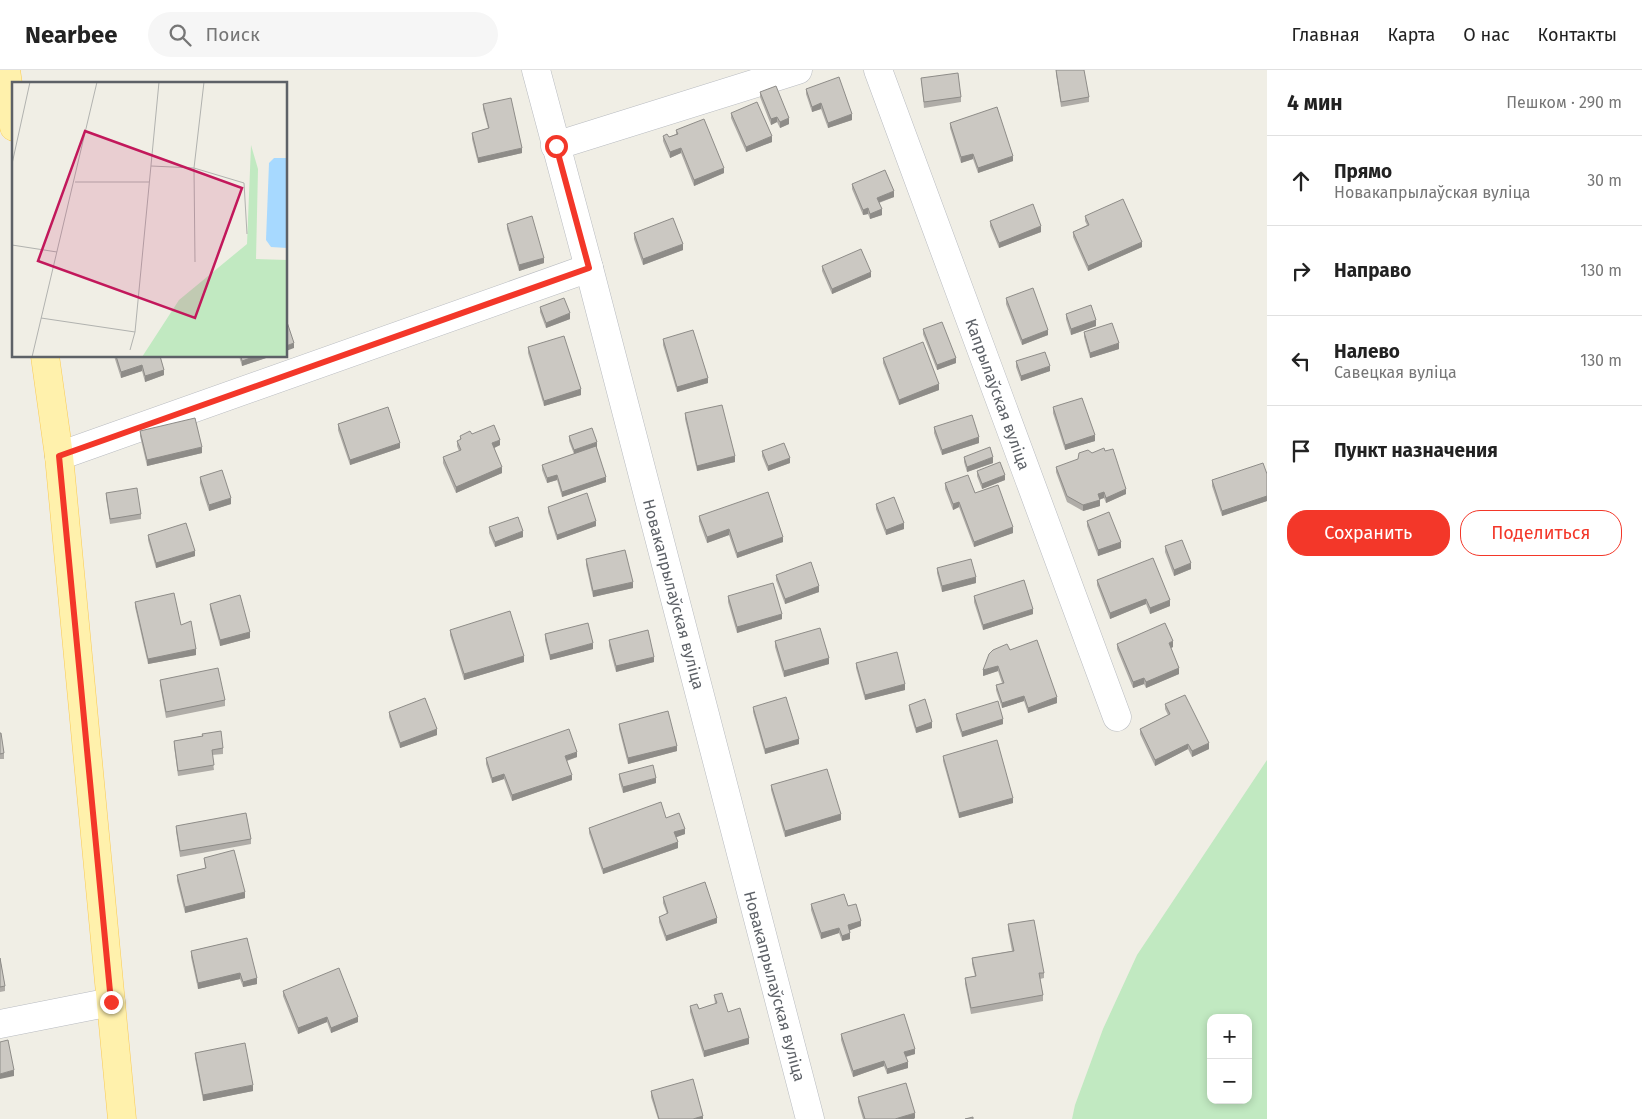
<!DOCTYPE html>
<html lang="ru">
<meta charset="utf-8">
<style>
body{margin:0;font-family:"Fira Sans",sans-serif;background:#f6f6f6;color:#222}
.controls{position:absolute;right:15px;bottom:15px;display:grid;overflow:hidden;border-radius:10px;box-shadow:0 2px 8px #0003}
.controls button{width:45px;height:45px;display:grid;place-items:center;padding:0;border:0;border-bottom:1px solid #e0e0e0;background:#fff;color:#222;font:25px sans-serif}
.stop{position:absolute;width:15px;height:15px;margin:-11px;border:4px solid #f33729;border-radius:50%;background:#fff}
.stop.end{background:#f33729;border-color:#fff;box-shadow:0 1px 5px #0008}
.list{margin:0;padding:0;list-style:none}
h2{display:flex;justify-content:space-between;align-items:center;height:65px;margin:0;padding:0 20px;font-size:21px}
h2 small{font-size:16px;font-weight:400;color:#767676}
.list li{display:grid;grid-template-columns:32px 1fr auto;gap:15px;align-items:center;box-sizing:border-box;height:90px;padding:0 20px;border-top:1px solid #e0e0e0}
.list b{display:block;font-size:19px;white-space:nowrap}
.list p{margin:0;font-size:16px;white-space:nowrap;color:#767676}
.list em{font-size:16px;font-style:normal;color:#767676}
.actions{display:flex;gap:10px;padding:15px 20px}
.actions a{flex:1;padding:11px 0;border:1px solid #f33729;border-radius:20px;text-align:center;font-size:18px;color:#f33729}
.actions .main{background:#f33729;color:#fff}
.icon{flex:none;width:28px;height:28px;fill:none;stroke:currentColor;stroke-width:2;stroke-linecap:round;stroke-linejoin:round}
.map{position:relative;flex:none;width:1267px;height:1049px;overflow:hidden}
header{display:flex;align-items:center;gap:30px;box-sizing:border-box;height:70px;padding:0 25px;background:#fff;border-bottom:1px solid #e0e0e0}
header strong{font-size:24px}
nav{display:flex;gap:28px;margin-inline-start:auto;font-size:18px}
.search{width:350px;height:45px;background:#f6f6f6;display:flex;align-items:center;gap:12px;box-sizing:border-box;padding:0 18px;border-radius:28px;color:#767676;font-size:19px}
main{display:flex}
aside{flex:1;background:#fff}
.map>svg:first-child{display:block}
.green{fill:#c1e9c1;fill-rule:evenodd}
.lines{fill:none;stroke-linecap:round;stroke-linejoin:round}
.minor-casing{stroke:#b8bbc0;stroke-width:29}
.major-casing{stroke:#f9ca55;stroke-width:29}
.minor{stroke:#fff;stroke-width:28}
.major{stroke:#fff1ac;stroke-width:28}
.wall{fill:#afaca7}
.shaded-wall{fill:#8e8c88}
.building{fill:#cbc8c2;stroke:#8e8c88}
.route{stroke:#f33729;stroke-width:6}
.labels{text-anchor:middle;stroke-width:5;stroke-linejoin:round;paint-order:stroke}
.street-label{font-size:16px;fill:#5d6167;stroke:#fff}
.inset-road{fill:none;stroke:#b1b2af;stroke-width:1}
.view{fill:#c2185b;fill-opacity:0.15;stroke:#c2185b;stroke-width:2.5}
.inset-edge{fill:none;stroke:#5d6167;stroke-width:2.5}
</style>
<header>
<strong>Nearbee</strong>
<div class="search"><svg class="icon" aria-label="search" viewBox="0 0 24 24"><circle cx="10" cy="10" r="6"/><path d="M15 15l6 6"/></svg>Поиск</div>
<nav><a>Главная</a><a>Карта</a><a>О нас</a><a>Контакты</a></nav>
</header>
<main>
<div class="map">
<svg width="1267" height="1049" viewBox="0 0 1267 1049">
<rect width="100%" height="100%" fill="#f0eee5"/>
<path class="green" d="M1267,690V1049H1072L1075,1035L1103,959L1137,885ZM1211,948H1248V1030H1211Z"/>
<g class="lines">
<defs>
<g id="minor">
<path d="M536,0L589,198L810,1049"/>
<path d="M878,0L1117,647"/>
<path d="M555,76L798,0"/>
<path d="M59,386L589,198"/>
<path d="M0,954L111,932"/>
</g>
<g id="major">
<path d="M6,0L14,57"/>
<path d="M45,286L59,386L122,1049"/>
</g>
</defs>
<use href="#minor" class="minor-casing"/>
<use href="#major" class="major-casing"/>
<use href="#minor" class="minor"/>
<use href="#major" class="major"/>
</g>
<g class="wall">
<path d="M1056,0L1089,27V32L1061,37L1056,4Z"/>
<path d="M921,8L961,27V32L924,38Z"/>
<path d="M806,19L852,50L828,58L821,39L812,42L806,24Z"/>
<path d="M760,22L789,54L780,58L777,52L771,55L760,27Z"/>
<path d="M483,34L522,83L478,93L472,69V63L488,58L483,39Z"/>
<path d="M731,43L772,72L746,82L731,48Z"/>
<path d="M950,53L1013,91L978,103L973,89L961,93L950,58Z"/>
<path d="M676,60L724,103L694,116L681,83L670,88L663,71V66L669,67L676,64Z"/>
<path d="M852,114L894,127L879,133L882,145L870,149L868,144L863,145L852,119Z"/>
<path d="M1085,146L1142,177L1088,201L1073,167V162L1087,155L1085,151Z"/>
<path d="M990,151L1041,162L999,178L990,156Z"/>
<path d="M507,154L544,193L519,201L507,159Z"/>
<path d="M634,163L683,180L643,195L634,169Z"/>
<path d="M822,196L871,207L832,224L822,201Z"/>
<path d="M1006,228L1048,265L1022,275L1006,234Z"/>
<path d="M540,237L570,249L546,258L540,242Z"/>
<path d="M1066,244L1096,256L1071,265L1066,249Z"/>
<path d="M923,259L956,293L937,300L923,264Z"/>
<path d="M1084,262L1119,279L1090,288L1084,267Z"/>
<path d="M663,269L708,313L677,322L663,275Z"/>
<path d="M528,277L581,325L544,336L528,283Z"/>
<path d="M114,286H160L164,305L145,312L142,301L121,308Z"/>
<path d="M239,286H272L242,296Z"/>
<path d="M883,288L939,320L899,335L883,293Z"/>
<path d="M1016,291L1050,301L1021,311L1016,297Z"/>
<path d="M1053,337L1095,371L1065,380L1053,343Z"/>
<path d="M685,343L735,392L697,401L685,349Z"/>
<path d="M338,354L400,378L350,395L338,360Z"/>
<path d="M934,357L979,373L942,385L934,363Z"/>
<path d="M140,361L202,383L147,396L140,366Z"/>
<path d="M472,364L500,375L494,378L502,403L456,423L443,393V387L459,381L457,376V371L460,370V366Z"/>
<path d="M569,366L597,377H596L606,412L562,427L557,410L547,413L542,400V395L574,384L569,371Z"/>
<path d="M762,381L790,393L768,401L762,386Z"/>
<path d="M964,387L993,393L967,402L964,392Z"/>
<path d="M1056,397L1126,424L1106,433L1104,428L1100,429V436L1083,441L1067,432L1056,402Z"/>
<path d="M977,401L1005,410L982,419L977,406Z"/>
<path d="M1267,404V431L1222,446L1212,416V410Z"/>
<path d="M200,407L231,434L209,441L200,413Z"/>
<path d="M945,413L1013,463L974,477L959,437L953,440L945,419Z"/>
<path d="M106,423L141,444V449L110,454L106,428Z"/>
<path d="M876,434L904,459L886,465L876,439Z"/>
<path d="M548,437L596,456L557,470L548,442Z"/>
<path d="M699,446L783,472L737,488L729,465L707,473L699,451Z"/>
<path d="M1087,451L1121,478L1098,486L1087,456Z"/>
<path d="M489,457L523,467L495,477L489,463Z"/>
<path d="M148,465L195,486L156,498L148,470Z"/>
<path d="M1165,476L1191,499L1174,506L1165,482Z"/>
<path d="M586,489L633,518L593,527L586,495Z"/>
<path d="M937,498L976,513L942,522L937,503Z"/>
<path d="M776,505L819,522L785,534L776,510Z"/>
<path d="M1097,510L1170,536L1150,544L1146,534L1110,549L1097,515Z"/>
<path d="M728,526L782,549L737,563L728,532Z"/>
<path d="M974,526L1033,544L983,560L974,532Z"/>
<path d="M135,532L196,585L148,594L135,537Z"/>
<path d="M210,534L250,568L220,576L210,539Z"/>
<path d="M450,560L524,592L464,610L450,565Z"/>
<path d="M545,564L593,579L550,590L545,570Z"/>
<path d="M609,570L654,592L616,602L609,576Z"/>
<path d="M775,571L829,594L784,607L775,577Z"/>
<path d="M1117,574L1173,577L1170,578L1179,604L1146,618L1144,614L1133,618L1117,579Z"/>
<path d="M1010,580L1057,633L1028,643L1024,631L1002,638L996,620V615L1002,613L998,601L983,606Z"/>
<path d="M856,593L905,620L865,630L856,598Z"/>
<path d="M160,610L225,630V636L166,648L160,615Z"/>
<path d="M1165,634L1209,679L1192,687L1188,679L1155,696L1140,664V659L1168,645L1165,639Z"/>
<path d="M909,635L932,658L916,663L909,640Z"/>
<path d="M753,637L799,674L765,684L753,642Z"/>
<path d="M389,642L437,665L400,678L389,647Z"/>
<path d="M956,644L1003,654L962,667L956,649Z"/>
<path d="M619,654L677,681L628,694L619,659Z"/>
<path d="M0,663L4,683V689H0Z"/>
<path d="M202,664L223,678V684L212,685L214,700L178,706L174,676V671L202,666Z"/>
<path d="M943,686L1013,733L959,748L943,691Z"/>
<path d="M577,687L567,691L572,710L512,731L504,709L492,713L486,694V688Z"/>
<path d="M619,704L656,713L623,723L619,709Z"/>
<path d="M771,715L841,750L785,767L771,720Z"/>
<path d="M666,748L685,764L676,767L678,778L603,804L589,763V758Z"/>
<path d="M176,756L251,769V774L180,787L176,761Z"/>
<path d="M204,788L245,828L185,843L177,811V805L205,798Z"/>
<path d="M663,827L717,853L666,871L659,852V847L667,844L663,833Z"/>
<path d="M811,834L848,836L861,856L849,860L850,869L842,871L839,863L821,869L811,840Z"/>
<path d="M1008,854L1044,903V908L1040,909L1043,925V931L971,944L965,914V908L975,906L972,894V888L1012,881L1008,860Z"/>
<path d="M247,868L257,914L243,917L240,909L198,919L191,887V881Z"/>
<path d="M0,888L5,916V921L0,922Z"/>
<path d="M283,921L358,952L331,963L327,952L298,964L283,926Z"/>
<path d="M714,925L728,942L749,974L704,987L690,942V936L699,939L715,934Z"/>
<path d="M841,964L915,984L906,987L908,998L887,1004L884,996L853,1007L841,970Z"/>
<path d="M195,983L253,1021L203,1031L195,988Z"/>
<path d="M651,1021L703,1049H658L651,1027Z"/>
<path d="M858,1027L915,1048L863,1049L858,1032Z"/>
</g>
<g class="shaded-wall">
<path d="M821,33V39L812,42V37Z"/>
<path d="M852,44V50L828,58V53Z"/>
<path d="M777,47V52L771,55V49Z"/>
<path d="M789,48V54L780,58V52Z"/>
<path d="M772,66V72L746,82V77Z"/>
<path d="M522,78V83L478,93V88Z"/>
<path d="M681,78V83L670,88V82Z"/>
<path d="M973,84V89L961,93V87Z"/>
<path d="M1013,86V91L978,103V98Z"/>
<path d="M724,98V103L694,116V110Z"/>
<path d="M894,121V127L877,133V128Z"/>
<path d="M868,138V144L863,145V140Z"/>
<path d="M882,139V145L870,149V144Z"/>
<path d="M1041,156V162L999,178V173Z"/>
<path d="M1142,172V177L1088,201V196Z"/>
<path d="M683,174V180L643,195V189Z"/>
<path d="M544,188V193L519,201V195Z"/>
<path d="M871,202V207L832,224V219Z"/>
<path d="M570,243V249L546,258V253Z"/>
<path d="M1096,250V256L1071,265V259Z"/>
<path d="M1048,260V265L1022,275V270Z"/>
<path d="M294,273V278L286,281V276Z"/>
<path d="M1119,273V279L1090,288V283Z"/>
<path d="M256,286H272L242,296V291Z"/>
<path d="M956,288V293L937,300V295Z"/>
<path d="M142,295V301L121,308V302Z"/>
<path d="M1050,296V301L1021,311V306Z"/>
<path d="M164,300V305L145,312V306Z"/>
<path d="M708,308V313L677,322V317Z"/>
<path d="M939,314V320L899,335V330Z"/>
<path d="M581,319V325L544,336V331Z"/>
<path d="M1095,365V371L1065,380V375Z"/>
<path d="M979,367V373L942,385V380Z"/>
<path d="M500,370V375L492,379V373Z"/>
<path d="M597,372V377L574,385V380Z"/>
<path d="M400,373V378L350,395V390Z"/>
<path d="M202,377V383L147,396V390Z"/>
<path d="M735,386V392L697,401V396Z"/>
<path d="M993,387V393L967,402V397Z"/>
<path d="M790,388V393L768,401V396Z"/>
<path d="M502,397V403L456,423V417Z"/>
<path d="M557,405V410L547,413V408Z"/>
<path d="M1005,405V410L982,419V414Z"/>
<path d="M606,407V412L562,427V422Z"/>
<path d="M1126,419V424L1106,433V428Z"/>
<path d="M1104,422V428L1098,430V424Z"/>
<path d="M1267,426V431L1222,446V441Z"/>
<path d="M231,428V434L209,441V435Z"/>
<path d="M1100,430V436L1083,441V435Z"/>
<path d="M959,432V437L953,440V434Z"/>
<path d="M596,451V456L557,470V465Z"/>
<path d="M904,453V459L886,465V460Z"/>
<path d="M1013,457V463L974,477V472Z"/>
<path d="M729,459V465L707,473V467Z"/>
<path d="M523,461V467L495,477V472Z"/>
<path d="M783,467V472L737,488V483Z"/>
<path d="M1121,472V478L1098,486V480Z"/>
<path d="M195,481V486L156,498V493Z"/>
<path d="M1191,493V499L1174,506V500Z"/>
<path d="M976,507V513L942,522V516Z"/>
<path d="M633,512V518L593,527V521Z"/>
<path d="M819,516V522L785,534V529Z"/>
<path d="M1146,529V534L1110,549V543Z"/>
<path d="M1170,530V536L1150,544V538Z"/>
<path d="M1033,539V544L983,560V555Z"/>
<path d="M782,544V549L737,563V557Z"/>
<path d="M250,562V568L220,576V570Z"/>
<path d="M1173,571V577L1169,579V573Z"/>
<path d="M593,573V579L550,590V585Z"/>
<path d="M196,579V585L148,594V589Z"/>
<path d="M524,586V592L464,610V604Z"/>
<path d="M654,587V592L616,602V596Z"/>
<path d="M829,588V594L784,607V601Z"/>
<path d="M998,596V601L983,606V600Z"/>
<path d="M1179,598V604L1146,618V612Z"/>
<path d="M1144,608V614L1133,618V612Z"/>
<path d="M905,614V620L865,630V625Z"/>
<path d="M1024,626V631L1002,638V633Z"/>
<path d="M1057,627V633L1028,643V638Z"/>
<path d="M1003,649V654L962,667V662Z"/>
<path d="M932,652V658L916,663V658Z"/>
<path d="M437,659V665L400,678V673Z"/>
<path d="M799,669V674L765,684V679Z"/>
<path d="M1209,673V679L1192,687V681Z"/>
<path d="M1188,674V679L1155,696V690Z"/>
<path d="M677,676V681L628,694V688Z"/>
<path d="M577,682V687L565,691V686Z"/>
<path d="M504,704V709L492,713V708Z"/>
<path d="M572,705V710L512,731V725Z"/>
<path d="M656,708V713L623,723V717Z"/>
<path d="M1013,728V733L959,748V743Z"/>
<path d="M841,744V750L785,767V761Z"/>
<path d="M685,759V764L674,768V762Z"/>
<path d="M678,772V778L603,804V799Z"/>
<path d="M245,822V828L185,843V837Z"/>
<path d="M717,848V853L666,871V866Z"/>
<path d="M861,851V856L848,861V855Z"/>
<path d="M839,858V863L821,869V863Z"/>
<path d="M850,863V869L842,871V866Z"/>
<path d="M240,903V909L198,919V913Z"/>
<path d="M257,908V914L243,917V912Z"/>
<path d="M327,947V952L298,964V958Z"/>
<path d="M358,947V952L331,963V958Z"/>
<path d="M749,968V974L704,987V981Z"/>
<path d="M915,979V984L904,987V982Z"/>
<path d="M884,991V996L853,1007V1001Z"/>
<path d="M908,992V998L887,1004V999Z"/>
<path d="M14,1000V1006L0,1009V1004Z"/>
<path d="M253,1015V1021L203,1031V1025Z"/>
<path d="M915,1043V1048L914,1049H895Z"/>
<path d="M703,1046V1049H693Z"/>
</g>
<g class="building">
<path d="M1056,0H1084L1089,27L1061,32Z"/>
<path d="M958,3L961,27L924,32L921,8Z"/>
<path d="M839,7L852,44L828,53L821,33L812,37L806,19Z"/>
<path d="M776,16L789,48L780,52L777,47L771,49L760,22Z"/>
<path d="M511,28L522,78L478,88L472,63L489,58L483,34Z"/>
<path d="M757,32L772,66L746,77L731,43Z"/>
<path d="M997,37L1013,86L978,98L973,84L961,87L950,53Z"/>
<path d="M704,49L724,98L694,110L681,78L670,82L663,66L667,64L669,67L678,64L676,60Z"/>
<path d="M885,100L894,121L877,128L882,139L870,144L868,138L863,140L852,114Z"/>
<path d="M1123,129L1142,172L1088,196L1073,162L1089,155L1085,146Z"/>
<path d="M1033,134L1041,156L999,173L990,151Z"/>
<path d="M532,146L544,188L519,195L507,154Z"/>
<path d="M673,148L683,174L643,189L634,163Z"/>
<path d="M861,179L871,202L832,219L822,196Z"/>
<path d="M1033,218L1048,260L1022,270L1006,228Z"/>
<path d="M564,228L570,243L546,253L540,237Z"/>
<path d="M1091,235L1096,250L1071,259L1066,244Z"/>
<path d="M286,249L294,273L286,276Z"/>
<path d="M942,252L956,288L937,295L923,259Z"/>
<path d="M1112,253L1119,273L1090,283L1084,262Z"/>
<path d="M693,260L708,308L677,317L663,269Z"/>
<path d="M564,266L581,319L544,331L528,277Z"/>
<path d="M923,272L939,314L899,330L883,288Z"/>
<path d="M1045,282L1050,296L1021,306L1016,291Z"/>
<path d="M116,286H160L164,300L145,306L142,295L121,302Z"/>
<path d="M241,286H256L242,291Z"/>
<path d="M1082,328L1095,365L1065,375L1053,337Z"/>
<path d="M722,335L735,386L697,396L685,343Z"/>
<path d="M388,337L400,373L350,390L338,354Z"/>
<path d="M972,345L979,367L942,380L934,357Z"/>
<path d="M195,348L202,377L147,390L140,361Z"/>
<path d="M494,355L500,370L492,373L502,397L456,417L443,387L461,380L457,371L461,369L460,366L470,361L472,364Z"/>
<path d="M592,358L597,372L574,380L569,366Z"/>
<path d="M784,373L790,388L768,396L762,381Z"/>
<path d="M596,376L606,407L562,422L557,405L547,408L542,395Z"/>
<path d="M990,377L993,387L967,397L964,387Z"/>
<path d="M1104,378L1105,381L1113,379L1126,419L1106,428L1104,422L1098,424L1100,430L1083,435L1067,426L1056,397L1078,389L1079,383L1088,380L1092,383Z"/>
<path d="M1000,392L1005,405L982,414L977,401Z"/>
<path d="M1263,393L1267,404V426L1222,441L1212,410Z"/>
<path d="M222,400L231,428L209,435L200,407Z"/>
<path d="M968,405L975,423L998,415L1013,457L974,472L959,432L953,434L945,413Z"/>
<path d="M137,418L141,444L110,449L106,423Z"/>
<path d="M768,422L783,467L737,483L729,459L707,467L699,446Z"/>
<path d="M587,423L596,451L557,465L548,437Z"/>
<path d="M894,427L904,453L886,460L876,434Z"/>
<path d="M1109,442L1121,472L1098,480L1087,451Z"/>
<path d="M518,447L523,461L495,472L489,457Z"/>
<path d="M186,453L195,481L156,493L148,465Z"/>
<path d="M1182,470L1191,493L1174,500L1165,476Z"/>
<path d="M625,480L633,512L593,521L586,489Z"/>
<path d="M1153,488L1170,530L1150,538L1146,529L1110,543L1097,510Z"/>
<path d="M971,489L976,507L942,516L937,498Z"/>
<path d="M811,492L819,516L785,529L776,505Z"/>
<path d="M1024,510L1033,539L983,555L974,526Z"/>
<path d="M773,513L782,544L737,557L728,526Z"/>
<path d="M174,523L181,555L191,551L196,579L148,589L135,532Z"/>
<path d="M240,525L250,562L220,570L210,534Z"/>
<path d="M510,541L524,586L464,604L450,560Z"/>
<path d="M588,553L593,573L550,585L545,564Z"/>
<path d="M1165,553L1173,571L1169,573L1179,598L1146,612L1144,608L1133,612L1117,574Z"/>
<path d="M820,558L829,588L784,601L775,571Z"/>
<path d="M648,560L654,587L616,596L609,570Z"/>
<path d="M1037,570L1057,627L1028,638L1024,626L1002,633L996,615L1004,613L998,596L983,600L989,584L993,580L1007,574L1010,580Z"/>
<path d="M897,582L905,614L865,625L856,593Z"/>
<path d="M218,598L225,630L166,642L160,610Z"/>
<path d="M1185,625L1209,673L1192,681L1188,674L1155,690L1140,659L1170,644L1165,634Z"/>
<path d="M786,627L799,669L765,679L753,637Z"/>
<path d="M425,628L437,659L400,673L389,642Z"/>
<path d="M925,629L932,652L916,658L909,635Z"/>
<path d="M998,631L1003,649L962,662L956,644Z"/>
<path d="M668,641L677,676L628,688L619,654Z"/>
<path d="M569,659L577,682L565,686L572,705L512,725L504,704L492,708L486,688Z"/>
<path d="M221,661L223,678L212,680L214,695L178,701L174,671L203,666L202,664Z"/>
<path d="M0,663H1L4,683L0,684Z"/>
<path d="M997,670L1013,728L959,743L943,686Z"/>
<path d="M653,695L656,708L623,717L619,704Z"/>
<path d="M827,699L841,744L785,761L771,715Z"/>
<path d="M661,732L666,748L679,743L685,759L674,762L678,772L603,799L589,758Z"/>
<path d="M246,743L251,769L180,781L176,756Z"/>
<path d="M234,780L245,822L185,837L177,805L206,798L204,788Z"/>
<path d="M705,812L717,848L666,866L659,847L668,843L663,827Z"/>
<path d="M844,824L848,836L856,834L861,851L848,855L850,863L842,866L839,858L821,863L811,834Z"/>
<path d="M1034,850L1044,903H1039L1043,925L971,938L965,908L976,906L972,888L1014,881L1008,854Z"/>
<path d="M247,868L257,908L243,912L240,903L198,913L191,881Z"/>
<path d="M0,888L5,916L0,917Z"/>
<path d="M339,898L358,947L331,958L327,947L298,958L283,921Z"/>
<path d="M722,923L728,942L740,938L749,968L704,981L690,936L697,934L699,939L717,933L714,925Z"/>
<path d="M904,944L915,979L904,982L908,992L887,999L884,991L853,1001L841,964Z"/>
<path d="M8,970L14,1000L0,1004V972Z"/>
<path d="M245,973L253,1015L203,1025L195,983Z"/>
<path d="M693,1009L703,1046L693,1049H659L651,1021Z"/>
<path d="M906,1013L915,1043L895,1049H865L858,1027Z"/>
<path d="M973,1047V1049H965Z"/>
</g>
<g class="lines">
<path class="route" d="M111,932L59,386L589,198L556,76"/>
</g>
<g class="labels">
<g class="street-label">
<text transform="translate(998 324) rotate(70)" y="6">Капрылаўская вуліца</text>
<text transform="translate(674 524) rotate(75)" y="6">Новакапрылаўская вуліца</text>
<text transform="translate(775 916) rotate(75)" y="6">Новакапрылаўская вуліца</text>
</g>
</g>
<g transform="translate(12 12)">
<rect width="275" height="275" fill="#f0eee5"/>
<path d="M239,63L246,87L244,177L275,178V275H130L167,218L235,162Z" fill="#c1e9c1"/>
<path d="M262,76H275V166L259,165L254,158L257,81Z" fill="#a7d9ff"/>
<path class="inset-road" d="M0,82L18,0M139,84L182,86L232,101L235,152M63,100H137M0,163L45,170M183,180L182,86L192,0M29,236L123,250L147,0M118,268L123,250M20,275L85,0"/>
<path class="view" d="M73,49L230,106L183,236L26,179Z"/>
<rect width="275" height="275" class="inset-edge"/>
</g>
</svg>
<div class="controls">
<button>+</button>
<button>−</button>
</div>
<div class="stop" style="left:556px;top:76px"></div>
<div class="stop end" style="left:111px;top:932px"></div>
</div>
<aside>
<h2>4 мин<small>Пешком · 290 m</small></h2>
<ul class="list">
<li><svg class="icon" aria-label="ahead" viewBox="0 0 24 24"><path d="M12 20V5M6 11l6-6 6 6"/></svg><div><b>Прямо</b><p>Новакапрылаўская вуліца</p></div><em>30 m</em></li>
<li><svg class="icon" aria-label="right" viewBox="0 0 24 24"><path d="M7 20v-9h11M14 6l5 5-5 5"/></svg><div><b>Направо</b></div><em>130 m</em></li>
<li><svg class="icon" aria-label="left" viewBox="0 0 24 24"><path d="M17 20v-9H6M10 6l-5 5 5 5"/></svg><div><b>Налево</b><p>Савецкая вуліца</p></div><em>130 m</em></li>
<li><svg class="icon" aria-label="arrive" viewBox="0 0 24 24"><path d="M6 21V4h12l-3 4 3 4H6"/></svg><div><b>Пункт назначения</b></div></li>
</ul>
<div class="actions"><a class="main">Сохранить</a><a>Поделиться</a></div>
</aside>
</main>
